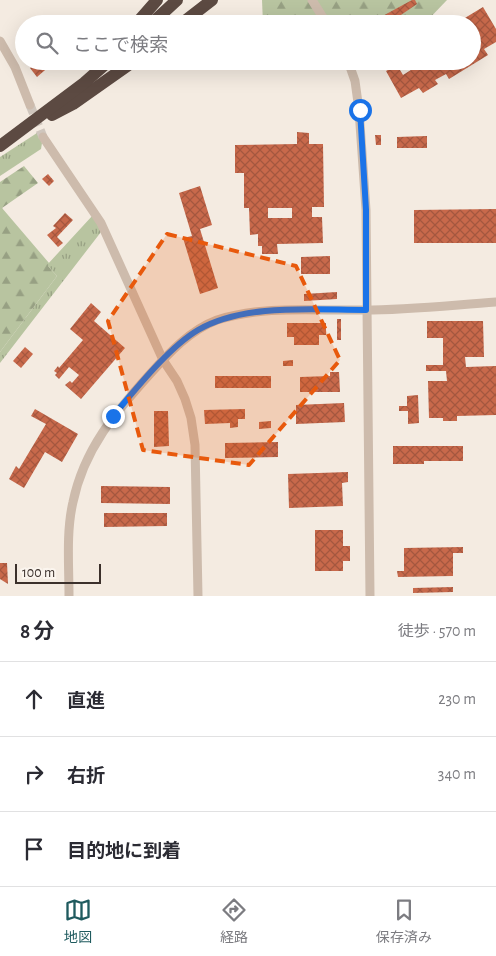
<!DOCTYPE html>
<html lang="ja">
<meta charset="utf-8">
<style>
body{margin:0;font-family:"Alegreya Sans","Noto Sans JP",sans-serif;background:#f7f7f7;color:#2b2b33}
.scale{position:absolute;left:15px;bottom:12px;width:86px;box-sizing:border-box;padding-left:5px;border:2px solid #3b302b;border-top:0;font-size:14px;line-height:18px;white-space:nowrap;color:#3b302b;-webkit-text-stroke:4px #fbf5ee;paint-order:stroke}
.stop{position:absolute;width:15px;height:15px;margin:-11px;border:4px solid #1a73e8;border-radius:50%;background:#fff}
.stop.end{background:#1a73e8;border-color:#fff;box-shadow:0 1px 5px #0008}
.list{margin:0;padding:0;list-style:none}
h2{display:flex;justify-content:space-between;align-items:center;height:65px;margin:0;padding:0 20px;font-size:21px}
h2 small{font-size:16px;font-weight:400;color:#7c7c81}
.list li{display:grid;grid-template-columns:32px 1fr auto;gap:15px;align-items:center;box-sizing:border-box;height:75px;padding:0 20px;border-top:1px solid #e1e1e2}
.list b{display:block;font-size:19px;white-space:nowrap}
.list em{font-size:16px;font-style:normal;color:#7c7c81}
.icon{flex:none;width:28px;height:28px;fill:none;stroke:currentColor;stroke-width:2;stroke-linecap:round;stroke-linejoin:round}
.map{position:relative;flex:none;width:496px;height:596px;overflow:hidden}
.search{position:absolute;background:#fff;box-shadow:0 5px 20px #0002;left:15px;right:15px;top:15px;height:55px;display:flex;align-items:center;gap:12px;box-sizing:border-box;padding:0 18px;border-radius:28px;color:#7c7c81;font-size:19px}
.sheet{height:290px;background:#fff}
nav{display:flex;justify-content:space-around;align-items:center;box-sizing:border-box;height:70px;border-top:1px solid #e1e1e2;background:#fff;font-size:14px;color:#7c7c81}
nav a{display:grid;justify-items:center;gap:2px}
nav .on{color:#1f5a5e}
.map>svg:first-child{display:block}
.grass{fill:url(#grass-tufts)}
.forest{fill:url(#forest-firs)}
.building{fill:url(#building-cross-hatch);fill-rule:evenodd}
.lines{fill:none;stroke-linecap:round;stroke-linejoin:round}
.tertiary-tunnel{stroke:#cfc6bd;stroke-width:9;stroke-dasharray:9 4.5;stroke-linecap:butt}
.tertiary{stroke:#cdbbac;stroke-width:9}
.motorway{stroke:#5c4a42;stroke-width:12}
.route{stroke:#1a73e8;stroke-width:6}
.marked{fill:#e8590c;fill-opacity:0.2;stroke:#e8590c;stroke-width:4;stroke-dasharray:10 6;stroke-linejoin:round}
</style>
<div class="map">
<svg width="496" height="596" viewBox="0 0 496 596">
<defs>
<pattern id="grass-tufts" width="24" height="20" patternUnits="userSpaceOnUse" patternTransform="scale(1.25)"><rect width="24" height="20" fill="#b8c4a0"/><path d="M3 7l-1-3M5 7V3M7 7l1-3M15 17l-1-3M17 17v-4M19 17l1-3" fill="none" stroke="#97a083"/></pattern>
<pattern id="forest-firs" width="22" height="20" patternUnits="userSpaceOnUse" patternTransform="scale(1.25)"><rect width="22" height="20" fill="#b8c4a0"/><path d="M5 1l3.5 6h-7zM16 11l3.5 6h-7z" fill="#97a083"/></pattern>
<pattern id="building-cross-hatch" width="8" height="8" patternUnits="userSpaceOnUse" patternTransform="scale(1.25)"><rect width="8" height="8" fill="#c8694b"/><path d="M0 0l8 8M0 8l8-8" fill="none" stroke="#a4573f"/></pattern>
</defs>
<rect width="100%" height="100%" fill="#f4ebe1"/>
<g class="grass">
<path d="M37,133L42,143L41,149L0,176V157Z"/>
<path d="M93,215L101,232L0,363V352L57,276L47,265Z"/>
</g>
<g class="forest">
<path d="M262,0H447L424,24H263Z"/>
<path d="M306,61H389L371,69L318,65Z"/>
<path d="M24,166L38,183L2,208L49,263L48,266L57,276L0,352V182Z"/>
</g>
<g class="building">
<path d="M412,0H415L417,4L398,17L397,15L380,24H357L378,15L379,18Z"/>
<path d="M483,7L496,29V42L484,49L488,55L449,79L446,74L435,80L438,84L423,93L419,88L401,98L386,71L397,65L403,75L425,61H472V24H455Z"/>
<path d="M39,61H50L52,64L37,77L30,68Z"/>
<path d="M297,132L309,133V144H323L324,207H312V217H322L323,243L277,244L278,254H262V246H258V234L250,235L249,208H244V173H235V145L297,144ZM268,208H292V218H268Z"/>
<path d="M375,135H381V145H376Z"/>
<path d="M427,136V148H397V137Z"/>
<path d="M48,174L54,181L49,186L42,179Z"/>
<path d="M200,186L212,225L200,229L218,288L200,294L183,238L192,236L179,193Z"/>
<path d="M496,209V243H414V210Z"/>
<path d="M65,213L73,220L57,237L63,243L58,247L47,235L56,228L53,226Z"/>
<path d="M330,256V274H301V257Z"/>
<path d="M337,292V299L304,301V294Z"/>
<path d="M91,303L101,312L94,321L125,348L81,399L65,385L70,381L72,383L79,375L69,367L59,379L55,375L57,373L54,371L58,366L59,368L83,340L70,329Z"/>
<rect x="337" y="319" width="4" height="21"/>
<path d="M427,321H483L484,357H465L466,367L496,366V415L457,416V421H443V418H429L428,381H447L446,371H426V365H443V338H427Z"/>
<path d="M287,323H326V335H319V345H294V337H287Z"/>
<path d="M25,347L33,354L21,368L13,361Z"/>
<path d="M293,360V366H283V361Z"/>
<path d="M330,372H339L340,392H300V377L330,376Z"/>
<rect x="215" y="376" width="56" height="12"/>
<path d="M418,395L419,423L408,424V411H399V406H407V396Z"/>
<path d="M344,403L345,422L296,424V405Z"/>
<path d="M35,409L78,434L62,462L45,452L24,488L9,479L16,466L19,469L46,424L31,416Z"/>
<path d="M245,409V419H238V427L230,428V423L205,424L204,410Z"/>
<path d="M154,411H168L169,446L154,447Z"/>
<path d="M271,421V428L259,429V422Z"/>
<path d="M278,442V457L225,458V443Z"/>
<path d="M393,446H463V461H424V464H393Z"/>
<path d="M348,472V482L342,483L343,506L289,508L288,474Z"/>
<path d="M101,486L170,487V504L101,503Z"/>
<path d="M104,513H167V526L104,527Z"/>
<path d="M315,530H343V546H350V561H343V571H315Z"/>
<path d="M463,547V553H453V576L398,577L397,571H404V548Z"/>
<path d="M0,563H7L8,584L0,579Z"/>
<path d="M453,587V592L413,593V588Z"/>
</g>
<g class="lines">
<path class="tertiary-tunnel" d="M30,105L43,137"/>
<g class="tertiary">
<path d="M312,0L327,24"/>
<path d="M0,41L15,67L30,105"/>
<path d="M348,61L355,81L359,110L366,210L370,596"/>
<path d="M43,137L101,223L163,360L177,381L185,399L191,418L195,445L198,596"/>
<path d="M69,596C69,565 66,532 73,502C84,449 115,413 150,374C169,353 190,330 217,320C264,305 316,311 364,310C408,310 452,305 496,302"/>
</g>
<g class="motorway">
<path d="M136,24L157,0"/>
<path d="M151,24L177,0"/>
<path d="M181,24L212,0"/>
<path d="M52,115L73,104L134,61"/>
<path d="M0,146L84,83L109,61"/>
</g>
</g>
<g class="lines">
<path class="route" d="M113,416C135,390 169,347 198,330C245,303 313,310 366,310V210L360,110"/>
</g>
<path class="marked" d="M167,234L296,266L340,360L249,465L143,450L108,321Z"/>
</svg>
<div class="scale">100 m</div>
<div class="stop" style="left:360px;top:110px"></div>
<div class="stop end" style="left:113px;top:416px"></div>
<div class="search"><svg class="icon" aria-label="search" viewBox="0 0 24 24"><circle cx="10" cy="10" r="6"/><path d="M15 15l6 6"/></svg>ここで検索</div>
</div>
<section class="sheet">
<h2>8 分<small>徒歩 · 570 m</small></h2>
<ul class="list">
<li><svg class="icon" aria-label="ahead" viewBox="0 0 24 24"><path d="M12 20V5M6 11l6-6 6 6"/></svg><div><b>直進</b></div><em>230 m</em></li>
<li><svg class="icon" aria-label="right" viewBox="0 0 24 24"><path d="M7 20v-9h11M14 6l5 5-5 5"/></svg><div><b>右折</b></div><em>340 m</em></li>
<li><svg class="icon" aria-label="arrive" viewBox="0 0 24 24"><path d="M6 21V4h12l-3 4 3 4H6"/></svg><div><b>目的地に到着</b></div></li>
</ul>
</section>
<nav>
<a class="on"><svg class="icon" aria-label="map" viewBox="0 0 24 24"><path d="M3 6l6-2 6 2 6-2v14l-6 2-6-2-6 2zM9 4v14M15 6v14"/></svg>地図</a>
<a><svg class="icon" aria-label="directions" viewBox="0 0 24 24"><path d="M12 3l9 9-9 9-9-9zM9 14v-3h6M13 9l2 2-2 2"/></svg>経路</a>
<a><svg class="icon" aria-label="saved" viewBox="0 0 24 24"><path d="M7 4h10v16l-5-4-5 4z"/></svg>保存済み</a>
</nav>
